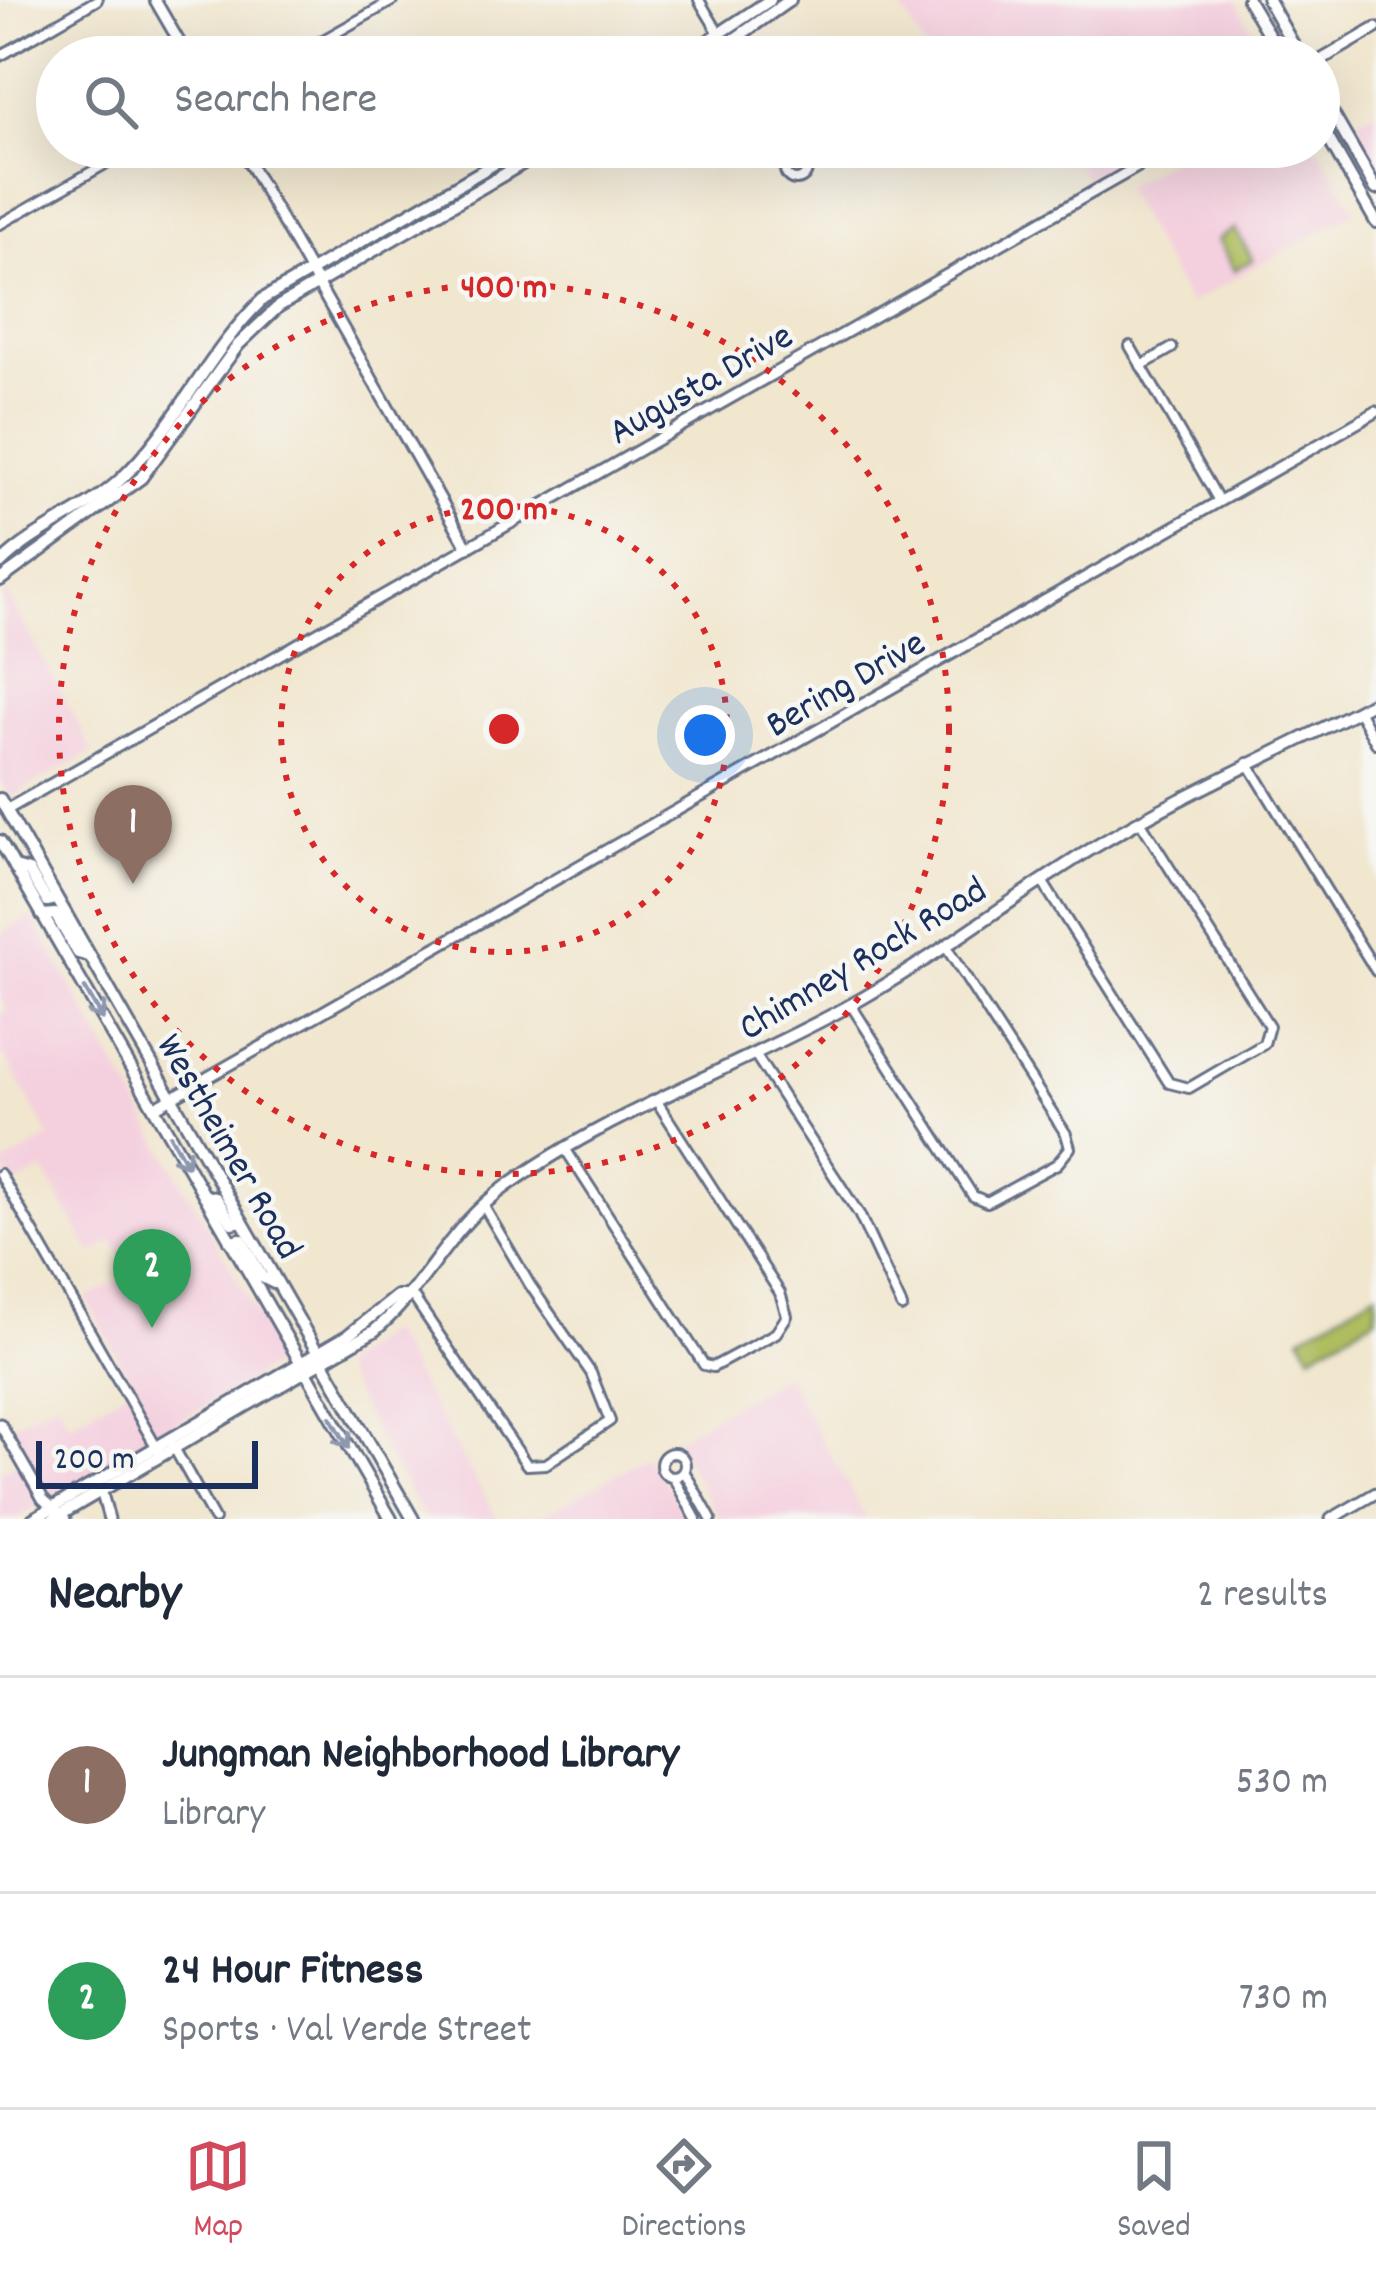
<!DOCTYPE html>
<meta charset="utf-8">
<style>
body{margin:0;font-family:Dekko,sans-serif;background:#f6f6f7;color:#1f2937}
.scale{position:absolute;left:36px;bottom:30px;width:222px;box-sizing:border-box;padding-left:12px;border:6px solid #1b2f5e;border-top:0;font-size:33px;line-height:42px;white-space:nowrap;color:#1b2f5e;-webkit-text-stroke:9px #f6f6f2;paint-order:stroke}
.you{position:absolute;left:705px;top:735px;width:42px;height:42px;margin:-30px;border:9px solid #fff;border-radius:50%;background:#1a73e8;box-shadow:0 0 0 18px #1a73e833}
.badge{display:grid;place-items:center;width:78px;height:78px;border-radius:50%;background:#d1495b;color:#fff;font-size:39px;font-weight:700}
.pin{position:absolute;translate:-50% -99px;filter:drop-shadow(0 3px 6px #0008)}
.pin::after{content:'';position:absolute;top:63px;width:42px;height:36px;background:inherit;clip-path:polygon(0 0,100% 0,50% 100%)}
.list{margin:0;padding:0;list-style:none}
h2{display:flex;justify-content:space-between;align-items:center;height:156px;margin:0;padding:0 48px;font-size:51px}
h2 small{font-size:39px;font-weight:400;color:#747a83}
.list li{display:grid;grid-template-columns:78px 1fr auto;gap:36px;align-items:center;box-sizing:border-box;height:216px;padding:0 48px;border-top:3px solid #e0e1e3}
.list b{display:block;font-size:45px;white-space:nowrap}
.list p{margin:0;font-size:39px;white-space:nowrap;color:#747a83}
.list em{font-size:39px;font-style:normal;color:#747a83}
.icon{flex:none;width:66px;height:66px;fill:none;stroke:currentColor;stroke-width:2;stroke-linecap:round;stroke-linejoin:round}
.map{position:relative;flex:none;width:1376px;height:1519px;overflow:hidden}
.search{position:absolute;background:#fff;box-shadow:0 12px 48px #0002;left:36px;right:36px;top:36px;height:132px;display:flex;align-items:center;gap:30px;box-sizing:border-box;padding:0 42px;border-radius:66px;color:#747a83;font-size:45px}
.sheet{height:588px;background:#fff}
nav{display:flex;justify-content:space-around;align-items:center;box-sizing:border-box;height:168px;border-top:3px solid #e0e1e3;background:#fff;font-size:33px;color:#747a83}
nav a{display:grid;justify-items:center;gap:6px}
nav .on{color:#d1495b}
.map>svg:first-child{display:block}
.built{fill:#f4cfde}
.green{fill:#afbd5f;stroke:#65765e;stroke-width:3}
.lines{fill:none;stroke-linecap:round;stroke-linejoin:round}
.minor-casing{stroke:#666f85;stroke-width:14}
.tertiary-casing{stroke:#666f85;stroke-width:15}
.secondary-casing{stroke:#666f85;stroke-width:16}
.primary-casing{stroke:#666f85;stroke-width:16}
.minor{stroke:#fff;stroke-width:8}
.tertiary{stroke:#fff;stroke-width:9}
.secondary{stroke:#fff;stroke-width:10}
.primary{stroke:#fff;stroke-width:10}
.oneway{stroke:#8d97ae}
.ring{fill:none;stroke:#d62828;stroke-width:6;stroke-dasharray:6 12}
.labels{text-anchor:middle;stroke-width:9;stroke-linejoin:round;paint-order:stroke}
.street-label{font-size:39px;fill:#1b2f5e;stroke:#f6f6f2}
.centre{fill:#d62828;stroke:#f6f6f2;stroke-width:6}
.ring-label{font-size:36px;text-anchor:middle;font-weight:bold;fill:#d62828;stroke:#f6f6f2;stroke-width:9;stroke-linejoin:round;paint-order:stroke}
</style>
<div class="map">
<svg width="1376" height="1519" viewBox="0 0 1376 1519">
<rect width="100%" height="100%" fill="#f6f6f2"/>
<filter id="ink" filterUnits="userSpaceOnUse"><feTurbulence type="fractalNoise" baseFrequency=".00833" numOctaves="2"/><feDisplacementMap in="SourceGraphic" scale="24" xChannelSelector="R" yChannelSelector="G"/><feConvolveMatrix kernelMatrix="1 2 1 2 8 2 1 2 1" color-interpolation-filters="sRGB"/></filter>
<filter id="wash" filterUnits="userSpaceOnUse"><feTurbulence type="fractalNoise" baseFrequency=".004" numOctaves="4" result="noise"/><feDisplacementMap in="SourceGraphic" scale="48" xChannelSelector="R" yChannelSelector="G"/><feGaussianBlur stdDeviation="2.7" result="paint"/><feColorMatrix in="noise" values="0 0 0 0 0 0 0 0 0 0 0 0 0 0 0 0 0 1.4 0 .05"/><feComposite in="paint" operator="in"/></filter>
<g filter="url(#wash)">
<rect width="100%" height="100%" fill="#f1e6ce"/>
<g class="built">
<path d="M898,0H1235L1267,57H929Z"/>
<path d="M1376,110V170L1350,124Z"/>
<path d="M1068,147H1145L1087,181Z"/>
<path d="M1194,147H1318L1355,211L1189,304L1122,187Z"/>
<path d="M4,588L93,752L10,797L0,779Z"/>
<path d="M31,916L281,1356L276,1364L15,1519H0V1472L27,1456L11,1425L57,1401L69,1424L134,1386L86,1299L131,1273L113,1241L92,1253L43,1170L13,1186L1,1166L50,1137L5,1056L0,1058V1015L7,1010L0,998V934Z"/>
<path d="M388,1331L498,1519H426L409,1493L339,1367Z"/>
<path d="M785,1375L867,1519H720L674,1440Z"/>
<path d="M648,1456L689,1519H537Z"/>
</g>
<g class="green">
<path d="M1235,229L1253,260L1235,270L1218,239Z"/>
<path d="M1376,1292V1317L1311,1354L1301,1336Z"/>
</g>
</g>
<g filter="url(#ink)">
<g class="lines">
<defs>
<g id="minor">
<path d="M699,0L733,57"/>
<path d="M0,56L97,0"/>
<path d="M293,57L394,0"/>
<path d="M783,147L791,160"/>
<circle cx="796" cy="169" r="11"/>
<path d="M0,224L135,147"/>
<path d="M1130,346L1219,501"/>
<path d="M1141,366L1172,348"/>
<path d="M1358,710L1376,743"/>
<path d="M1248,763L1376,971"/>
<path d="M1042,881L1169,1083L1189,1088L1264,1044L1269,1026L1140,821"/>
<path d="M851,1005L973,1196L987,1202L1057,1164L1070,1148L1066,1134L946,947"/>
<path d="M756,1056L859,1214L902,1307"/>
<path d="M566,1150L704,1365L713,1367L776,1333L787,1316L780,1293L656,1100"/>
<path d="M0,1174L158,1450"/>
<path d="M410,1292L527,1465L546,1464L610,1421L591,1373L530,1285L483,1205"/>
<path d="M173,1446L214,1519"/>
<circle cx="673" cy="1465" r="12"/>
<path d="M684,1471L711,1519"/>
<path d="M673,1477L696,1519"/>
</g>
<g id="tertiary">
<path d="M155,0L188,57"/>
<path d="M1319,61L1376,28"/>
<path d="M240,147L468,548"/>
<path d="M6,810L1172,147"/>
<path d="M154,1108L1376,412"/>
<path d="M0,1424L43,1499L65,1519"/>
<path d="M101,1490L109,1519"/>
<path d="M1331,1519L1376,1493"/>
</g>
<g id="secondary">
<path d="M1248,0L1282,57"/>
<path d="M1268,0L1300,57"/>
<path d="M684,57L770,0"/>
<path d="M709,57L790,0"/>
<path d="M1319,90L1376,189"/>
<path d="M1319,122L1376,222"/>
<path d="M0,564C36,528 85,513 121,479C177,426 207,353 263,299L523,147"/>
<path d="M0,580L141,478L238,345L279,306L551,147"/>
<path d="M33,1519L347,1336L397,1296H405"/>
<path d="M53,1519L374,1331C425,1289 448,1227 508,1185C612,1111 736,1068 847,1007C933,960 1009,899 1093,848C1184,793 1282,751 1376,701"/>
</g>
<g id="primary">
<path d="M0,799L413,1519"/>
<path d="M0,841L391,1519"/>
<path d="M15,867L29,871L47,901L56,899"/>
<path d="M42,915L55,914L78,953L89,956"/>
<path d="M204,1195L216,1198L232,1223L242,1221"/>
<path d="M230,1241L241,1239L262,1277L274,1283"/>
</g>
</defs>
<use href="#minor" class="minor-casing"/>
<use href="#tertiary" class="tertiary-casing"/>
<use href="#secondary" class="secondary-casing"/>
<use href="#primary" class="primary-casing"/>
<use href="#minor" class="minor"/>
<use href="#tertiary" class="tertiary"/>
<use href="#secondary" class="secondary"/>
<use href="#primary" class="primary"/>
</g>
<defs><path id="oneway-shaft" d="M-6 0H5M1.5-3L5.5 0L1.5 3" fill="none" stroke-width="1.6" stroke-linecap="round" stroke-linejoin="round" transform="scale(3)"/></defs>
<g class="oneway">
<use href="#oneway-shaft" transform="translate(94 1004) rotate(60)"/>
<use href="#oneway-shaft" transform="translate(179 1151) rotate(60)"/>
<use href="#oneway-shaft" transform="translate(340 1433) rotate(60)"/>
</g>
</g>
<g class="ring">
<circle cx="504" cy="729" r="223"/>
<circle cx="504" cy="729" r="445"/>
</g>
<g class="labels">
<g class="street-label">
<text transform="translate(699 381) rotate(-30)" y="14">Augusta Drive</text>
<text transform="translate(844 681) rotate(-30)" y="14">Bering Drive</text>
<text transform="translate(861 956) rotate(-31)" y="14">Chimney Rock Road</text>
<text transform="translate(232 1145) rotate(60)" y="14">Westheimer Road</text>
</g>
</g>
<circle cx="504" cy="729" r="18" class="centre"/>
<g class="ring-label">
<text x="504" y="297">400 m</text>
<text x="504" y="519">200 m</text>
</g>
</svg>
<div class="scale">200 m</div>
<div class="you"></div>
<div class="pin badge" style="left:133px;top:884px;background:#8d6e63">1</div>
<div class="pin badge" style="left:152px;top:1328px;background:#2e9e5b">2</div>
<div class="search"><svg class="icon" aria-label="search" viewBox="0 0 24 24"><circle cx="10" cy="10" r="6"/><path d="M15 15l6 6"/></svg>Search here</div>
</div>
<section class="sheet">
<h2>Nearby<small>2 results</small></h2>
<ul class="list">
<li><span class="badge" style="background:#8d6e63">1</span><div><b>Jungman Neighborhood Library</b><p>Library</p></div><em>530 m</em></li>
<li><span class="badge" style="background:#2e9e5b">2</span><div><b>24 Hour Fitness</b><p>Sports · Val Verde Street</p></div><em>730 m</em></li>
</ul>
</section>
<nav>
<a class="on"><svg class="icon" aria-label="map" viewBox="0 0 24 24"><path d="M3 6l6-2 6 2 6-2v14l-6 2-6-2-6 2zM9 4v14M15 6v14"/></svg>Map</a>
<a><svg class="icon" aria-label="directions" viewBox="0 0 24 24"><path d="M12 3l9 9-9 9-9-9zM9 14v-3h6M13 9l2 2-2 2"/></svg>Directions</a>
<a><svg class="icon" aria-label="saved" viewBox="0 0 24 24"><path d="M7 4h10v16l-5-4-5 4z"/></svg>Saved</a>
</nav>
